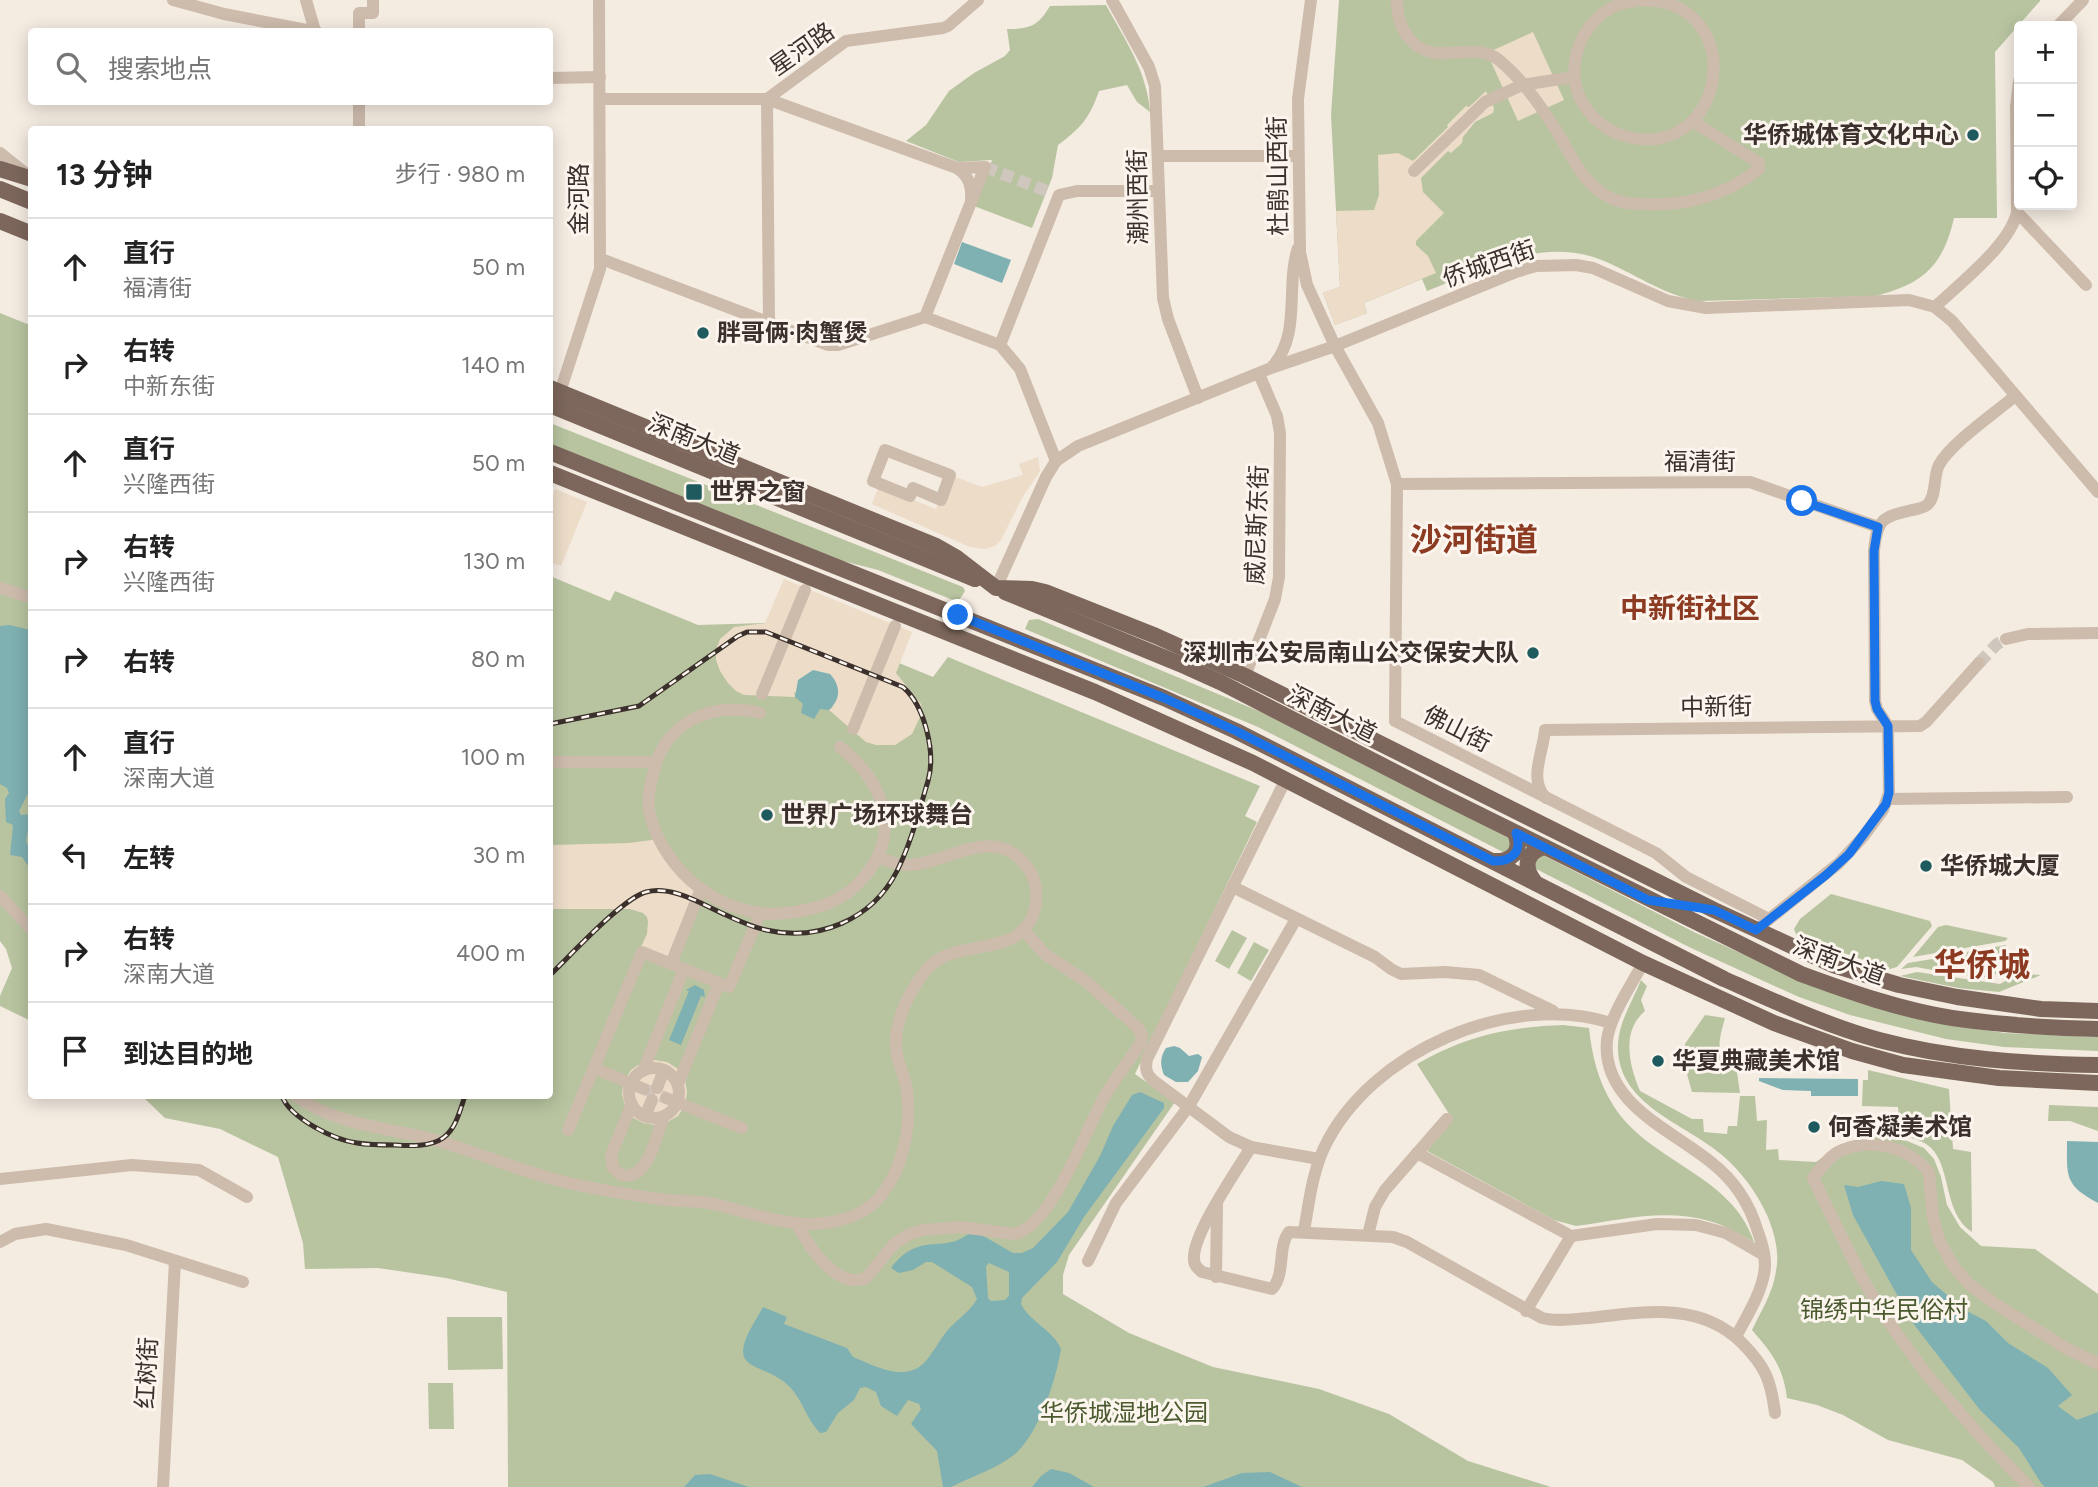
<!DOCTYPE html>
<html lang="zh">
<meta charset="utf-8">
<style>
body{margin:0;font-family:Figtree,"Noto Sans SC",sans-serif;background:#f6f6f6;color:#222}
.controls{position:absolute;right:21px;top:21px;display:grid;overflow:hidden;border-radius:7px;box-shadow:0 4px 18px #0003}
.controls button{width:63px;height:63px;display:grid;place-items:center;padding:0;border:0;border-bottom:2px solid #e0e0e0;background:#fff;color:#222;font:35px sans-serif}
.stop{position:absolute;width:21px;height:21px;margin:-16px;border:5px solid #1a73e8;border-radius:50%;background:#fff}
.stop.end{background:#1a73e8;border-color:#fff;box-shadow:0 2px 7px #0008}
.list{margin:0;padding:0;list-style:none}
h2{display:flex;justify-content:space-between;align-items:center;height:91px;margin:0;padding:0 28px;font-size:30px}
h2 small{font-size:23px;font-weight:400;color:#767676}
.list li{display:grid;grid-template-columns:46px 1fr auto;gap:21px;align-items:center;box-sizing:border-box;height:98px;padding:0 28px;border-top:2px solid #e0e0e0}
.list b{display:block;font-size:26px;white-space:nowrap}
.list p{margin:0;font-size:23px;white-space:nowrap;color:#767676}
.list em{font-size:23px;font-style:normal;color:#767676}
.icon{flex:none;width:38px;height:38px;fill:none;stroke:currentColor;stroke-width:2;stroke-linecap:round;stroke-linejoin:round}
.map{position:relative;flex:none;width:2098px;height:1487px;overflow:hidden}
.search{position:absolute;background:#fff;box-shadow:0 4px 18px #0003;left:28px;top:28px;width:525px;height:77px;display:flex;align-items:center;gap:18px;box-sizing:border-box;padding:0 24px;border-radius:7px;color:#767676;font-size:26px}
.panel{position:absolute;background:#fff;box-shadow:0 4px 18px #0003;left:28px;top:126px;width:525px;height:973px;border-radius:7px}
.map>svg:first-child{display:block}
.green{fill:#b8c4a0}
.plaza{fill:#ecdcc8}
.water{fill:#7fb0b2;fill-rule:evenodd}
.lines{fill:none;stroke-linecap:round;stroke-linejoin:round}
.minor-tunnel{stroke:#cfc6bd;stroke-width:12;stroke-dasharray:12 6;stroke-linecap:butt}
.minor{stroke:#cdbbac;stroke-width:12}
.major{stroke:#7d675c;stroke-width:16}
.rail-casing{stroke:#3b302b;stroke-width:5}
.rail{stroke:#fbf5ee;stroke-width:2.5;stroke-dasharray:8;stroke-linecap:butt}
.route{stroke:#1a73e8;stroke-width:9}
.poi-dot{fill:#1f5a5e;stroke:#fbf5ee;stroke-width:2.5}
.labels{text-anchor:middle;stroke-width:6;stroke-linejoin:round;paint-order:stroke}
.street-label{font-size:24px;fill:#3b302b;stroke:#fbf5ee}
.poi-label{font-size:24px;font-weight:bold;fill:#3b302b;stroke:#fbf5ee;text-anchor:start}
.park-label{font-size:24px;fill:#4a5a2e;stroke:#fbf5ee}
.quarter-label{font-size:28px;font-weight:bold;fill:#8c3b22;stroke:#fbf5ee}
.district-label{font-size:32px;font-weight:bold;fill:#8c3b22;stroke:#fbf5ee}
</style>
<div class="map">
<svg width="2098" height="1487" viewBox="0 0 2098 1487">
<rect width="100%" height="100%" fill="#f4ebe1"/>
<g class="green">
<path d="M1339,0H2040V1L1995,52L1997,218H1954C1943,266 1923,284 1875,296L1699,301C1662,295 1633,272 1599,259C1539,237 1481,270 1427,291L1422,279L1364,303L1367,313L1335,325L1323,293L1340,287L1331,115Z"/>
<path d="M1106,5C1125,40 1147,71 1150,112L1137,102L1127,85L1099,91C1089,119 1081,128 1058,145L1052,178L1032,228L974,206L992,160L959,162L906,141L926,125L949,91L974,73L1005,56L1010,50L1007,29C1030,29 1038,26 1050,6Z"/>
<path d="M0,313L32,326L31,1021L0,1006V996L12,968L6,949L0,941Z"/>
<path d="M550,423L963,587L965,591L958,602L878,570L831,558L550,447Z"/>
<path d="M550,576L610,601L615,591L698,625L765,623L895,673L899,663L933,677L948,657L1260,786L1245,816L1257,822L1135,1074L1175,1102L1069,1255L1063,1275V1294L1129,1333L1213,1367L1319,1389L1389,1414L1468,1461L1551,1487H508L507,1292L446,1278L378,1268L305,1269L303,1243L278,1157L220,1129L165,1118L142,1096H550Z"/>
<path d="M1038,619L1261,712L1696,933L1803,981L1904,1015L1949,1025L2005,1033L2098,1037V1051L2004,1047L1946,1039L1850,1015L1799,997L1691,948L1258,727L1025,629L1029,620Z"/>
<path d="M1831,894L1930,921L1932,926L1897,967L1890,969L1797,937L1794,929L1800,919Z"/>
<path d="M1946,925L2008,938L2005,941L1913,957L1938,927Z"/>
<path d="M1232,930L1247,938L1229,969L1215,961Z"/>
<path d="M1254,942L1269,950L1251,981L1237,973Z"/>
<path d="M2006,945L1994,978L1964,975L1961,953Z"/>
<path d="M1957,955L1960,975L1916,967L1901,969L1908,963Z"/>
<path d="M1917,972L2000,984L2018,974L2041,975L1999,992L1958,988L1900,976Z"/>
<path d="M1641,980L1647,986L1641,1000L1645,1011C1621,1031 1629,1065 1640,1091L1692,1119H1703L1704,1132L1727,1134L1728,1126H1737L1740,1096H1755L1757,1121L1767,1120L1766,1150L1778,1149L1779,1160L1816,1162L1841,1144L1879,1136L1907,1141L1924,1148L1934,1159L1941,1177L1947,1205L1960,1227L1981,1246L2035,1249L2098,1294V1487H1995L1993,1482L1962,1460L1888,1440L1843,1415L1817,1405L1787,1398C1783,1367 1772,1353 1752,1330C1761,1311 1773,1293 1776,1271C1780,1252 1774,1232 1767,1215C1757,1193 1741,1171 1722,1155C1686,1124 1620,1106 1618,1050C1617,1024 1632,1003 1641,980Z"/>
<path d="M1705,1015L1725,1018C1718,1044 1714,1054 1737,1072L1740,1093L1692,1092L1687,1074L1685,1044Z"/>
<path d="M1563,1025L1589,1028C1592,1056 1598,1081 1613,1105C1648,1162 1732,1174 1754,1242C1739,1234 1725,1225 1709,1221C1665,1208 1620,1220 1576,1226L1554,1220L1427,1151L1453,1120L1417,1064C1466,1036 1507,1027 1563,1025Z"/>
<path d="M1868,1070L1949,1089L1953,1149L1971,1152L1972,1232C1941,1212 1953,1161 1926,1144C1918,1139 1908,1138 1900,1132L1898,1107L1862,1106L1863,1080H1868Z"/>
<path d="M2049,1105L2098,1107V1131L2070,1121H2048Z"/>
<path d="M447,1317H502L503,1369L448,1370Z"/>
<path d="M428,1383H453L454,1429H429Z"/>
</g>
<g class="plaza">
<path d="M1533,32L1564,100L1518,121L1487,53Z"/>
<path d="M1486,91L1494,108L1493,113L1475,122L1463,137L1462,143L1451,153L1448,151L1421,178L1423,192L1444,213L1416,241V245L1428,256L1436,273L1364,303L1367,313L1335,325L1323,293L1340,287L1336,211L1374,210L1379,195L1378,155L1398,153L1413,161L1448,127L1447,125L1466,106L1469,107Z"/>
<path d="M1038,457L1040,471L1022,498L1001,540L995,546L985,549L970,547L872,504L879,486L936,509L950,475L982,487L1023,475L1019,464Z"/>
<path d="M555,489L587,502L561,566L550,562V503Z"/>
<path d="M784,579L912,632L896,673L921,704L922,713L912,734L895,745H876L866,742L829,710L833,707L794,692L795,697L744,695L736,691L728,683L720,671L716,660V650L720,639L734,627L765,623Z"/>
<path d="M659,839L701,889L671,964L639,951L647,934L648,922L647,917L643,913L630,909H550V845L629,843Z"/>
<path d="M654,1060L667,1062L678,1069L685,1080L687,1092L685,1105L678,1116L666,1123L655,1125L643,1123L632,1117L625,1106L622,1094L624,1081L631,1070L641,1063Z"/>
</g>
<g class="water">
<path d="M962,242L1011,260L1002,283L954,264Z"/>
<path d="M9,625L31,630V788L19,811L21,815L31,814L26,841L31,853V870L22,857L10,855L13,825L6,822L5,799L9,793L7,788L0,784V626Z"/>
<path d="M813,670L830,674C841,686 841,699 829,710L820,709L814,719L801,713L803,704L795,697L798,680Z"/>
<path d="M695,985L704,990L705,997L701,996L681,1045L669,1040L689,991L686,990Z"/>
<path d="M1174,1046L1180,1048L1189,1056L1198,1054L1202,1057L1198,1071L1188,1082H1176L1164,1075C1160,1065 1160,1057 1166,1048Z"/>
<path d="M1759,1078L1858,1079V1096H1811V1091L1783,1090L1759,1081Z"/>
<path d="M1140,1092L1164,1103V1108L1084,1217L1057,1262L1022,1298L1021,1304C1030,1322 1053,1330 1061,1349C1056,1380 1039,1433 1015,1454C998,1468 971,1477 951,1487H943L937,1451L911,1424L921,1409L919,1404L908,1400L897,1416L881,1406L876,1392L866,1387L860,1388L854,1400L838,1413L826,1432L820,1433C807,1420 803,1401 790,1387C782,1379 772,1374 762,1370C756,1367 747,1364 744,1357C739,1343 757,1319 763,1307L787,1317L784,1324L847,1348L853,1357C875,1366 905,1383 925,1362C933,1353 939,1341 947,1331C957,1319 969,1313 977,1299L972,1287L932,1262H926L913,1270L899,1273L891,1268C921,1229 942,1256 971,1232L980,1234L1013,1253H1022L1033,1248L1068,1212L1100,1156L1113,1126L1132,1095ZM989,1263L1009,1272V1296L1005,1300L991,1301L988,1298L986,1266Z"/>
<path d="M2067,1141L2098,1142V1203C2064,1185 2067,1176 2067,1141Z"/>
<path d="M1881,1181L1904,1184L1911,1208V1250L1932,1282L1963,1309L1986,1321L2008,1343L2048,1368L2072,1395L2058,1406L2077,1420L2098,1412V1487H2045L2041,1483L2019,1448L1980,1410L1912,1322L1853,1215L1844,1185L1858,1187Z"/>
<path d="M1051,1469L1069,1473L1094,1487H1032L1041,1476Z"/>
<path d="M1270,1472L1302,1487H1203L1242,1473Z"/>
<path d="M710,1474L749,1487H684L695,1475Z"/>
</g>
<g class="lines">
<g class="minor-tunnel">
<path d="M985,167L1049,192"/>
<path d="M1979,663L1997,644L2006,639"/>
<path d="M644,1089L666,1098"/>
</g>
<g class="minor">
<path d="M173,0L224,14L317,32"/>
<path d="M306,0L315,31"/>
<path d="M1112,0L1149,67L1155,86L1163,298L1168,319L1198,398"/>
<path d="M1311,0L1298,99L1300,252L1307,285L1335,346L1378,423L1397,484L1395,721L1656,853L1686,877L1769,919"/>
<path d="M1397,0C1397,15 1400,28 1410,39C1436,70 1471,38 1499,60C1521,78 1541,106 1556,130C1572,156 1583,186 1613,199C1629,206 1649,204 1666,204C1700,202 1732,190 1759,169V163L1692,121"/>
<path d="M1639,0C1633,2 1625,2 1618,5C1583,18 1564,64 1580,98C1590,118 1607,132 1628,137C1720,159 1748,21 1661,2C1654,0 1647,1 1640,0"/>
<path d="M2058,26L2083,0"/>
<path d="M359,32V13H373V0"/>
<path d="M550,78L600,77"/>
<path d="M600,99H767L846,41L943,28L948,26L978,0"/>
<path d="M359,130V102"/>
<path d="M0,153L25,173"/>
<path d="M1158,156H1297"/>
<path d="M957,168L985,167L972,199"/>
<path d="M1414,171L1485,102L1522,85L1574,77"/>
<path d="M2017,212L2086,285"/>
<path d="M601,259L828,345H838L925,317L1000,345L1020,369L1056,461"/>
<path d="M1935,307C1960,283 2010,245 2017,212L2016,107L2019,81"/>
<path d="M769,323L767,99L957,168C970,177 972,187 971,202L925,317"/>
<path d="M1000,345L1059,195L1077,191H1159"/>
<path d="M1272,367C1302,334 1285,287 1298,248"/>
<path d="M560,392L600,269L599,0"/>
<path d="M885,450L950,475L941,500L913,488L910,496L873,481Z"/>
<path d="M1397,484L1750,482L1878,527"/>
<path d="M0,588L32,598"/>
<path d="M996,588L1046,477L1056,461L1078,446L1271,368L1335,346L1516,272L1536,266L1576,265L1593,268L1668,301L1706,308L1909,300L1935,307L1952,321L2098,492"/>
<path d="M2006,639L2028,634L2098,633"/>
<path d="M1245,676L1275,599L1279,577L1280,433L1277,416L1259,374"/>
<path d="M762,694L805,590"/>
<path d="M760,713C708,701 663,723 652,778C649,789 647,803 650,815C665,873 724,920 785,913C807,911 832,905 850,891C904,845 891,788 840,747"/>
<path d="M1888,726L1877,709L1875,701L1874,551C1877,519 1882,517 1912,510C1917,509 1923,508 1927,505C1937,497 1933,476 1939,465C1951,443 1995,413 2015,396"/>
<path d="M853,729L895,626"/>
<path d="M550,762H655"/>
<path d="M1286,779L1147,1059C1145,1069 1146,1074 1154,1081L1229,1137L1251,1147L1319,1159"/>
<path d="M1546,798C1528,780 1543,753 1545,730L1920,726L1926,722L1979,663"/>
<path d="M1888,799L2067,797"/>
<path d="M1233,887L1375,957L1391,969L1401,974L1445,972L1479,975L1553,1011"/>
<path d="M0,896L32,930"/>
<path d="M1763,924L1839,863L1863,837L1883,810L1889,793L1888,726"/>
<path d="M1643,963C1632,984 1610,1016 1607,1040C1601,1103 1672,1130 1712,1163C1735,1181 1750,1205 1758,1232C1763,1246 1767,1260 1764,1274C1760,1296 1746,1317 1736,1337"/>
<path d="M671,964L701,889"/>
<path d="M594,1068L644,1089"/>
<circle cx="654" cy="1093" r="25"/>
<path d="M643,1071L684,969"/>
<path d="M678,1084L719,983"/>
<path d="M657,1088L664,1070"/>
<path d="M296,1096C336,1125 384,1127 431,1139C475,1151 517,1170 561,1181C596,1190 631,1195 667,1200C679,1201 691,1201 703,1202C739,1208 777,1225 814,1224C834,1223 860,1217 875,1202C903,1174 913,1124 906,1085C903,1072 896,1059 896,1045C895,1019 911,988 927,969C957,934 1028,963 1036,902C1037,890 1035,878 1028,868C995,821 947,865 907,865C898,866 887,860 878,857"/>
<path d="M666,1098L742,1128"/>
<path d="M632,1104L611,1155L613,1168L621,1175C649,1181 656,1135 664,1116"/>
<path d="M645,1116L652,1100"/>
<path d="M568,1130L642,952L729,987L760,914"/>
<path d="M1251,1147C1237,1170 1192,1235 1194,1259C1194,1265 1197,1268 1202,1272L1272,1289C1286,1274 1277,1247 1289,1232L1393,1237L1407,1242L1542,1318C1558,1322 1573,1319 1589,1318C1642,1312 1700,1301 1742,1343C1765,1366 1771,1380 1775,1413"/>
<path d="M1417,1153L1571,1236L1657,1224L1696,1225L1726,1233L1764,1255"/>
<path d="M0,1179L132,1165L199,1170L247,1197"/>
<path d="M797,1223C807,1245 837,1290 866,1278L895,1243L910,1234L923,1230L960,1227L1015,1234C1052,1224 1084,1135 1102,1101C1113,1081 1128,1062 1141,1043L1142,1035L1138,1028L1087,982L1046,955L1024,931"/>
<path d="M1304,1231C1309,1203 1312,1174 1324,1148C1370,1051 1510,991 1611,1023"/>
<path d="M1368,1235L1375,1207L1385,1190L1447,1119"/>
<path d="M0,1242L15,1234L46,1229L126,1245L243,1282"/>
<path d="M1088,1261L1116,1203L1189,1106L1296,919"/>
<path d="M1216,1277L1217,1205"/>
<path d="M1526,1311L1571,1236"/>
<path d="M163,1487L175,1261"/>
<path d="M2029,1487L1990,1447L1927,1375L1885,1317L1862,1278L1813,1178C1820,1169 1829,1156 1840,1151C1871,1137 1909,1147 1929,1173L1933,1218L1939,1240L1954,1267L1969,1284L1994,1303L2064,1347L2098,1364"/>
</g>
<g class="major">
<path d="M0,169L32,179"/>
<path d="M0,189L32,202"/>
<path d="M0,221L32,234"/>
<path d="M550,388L936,546L957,558L996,588L1032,589L1045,592L1156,636L1245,676L1714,910L1833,965L1899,985L1957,997L2041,1009L2098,1011"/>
<path d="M550,405L975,579"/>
<path d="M550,452L1164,698L1236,731L1724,979C1774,1001 1825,1025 1879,1040C1950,1059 2025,1064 2098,1065"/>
<path d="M550,473L1095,692L1253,763L1643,963L1774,1023L1852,1051L1903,1065L1999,1078L2098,1083"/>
<path d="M1005,592L1180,664L1222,683L1436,793L1801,974C1850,992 1901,1010 1952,1018C2001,1025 2049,1028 2098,1029"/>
<path d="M1493,861C1511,862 1523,852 1515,833"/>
<path d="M1534,881C1523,867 1526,852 1544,847"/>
</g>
<defs>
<g id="rail">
<path d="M550,724L639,706L738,636L747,632H766L903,687C925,706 936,753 928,781C919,811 911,843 897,871C872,920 818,942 766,930C752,927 739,921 726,915C703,905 673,885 646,892C623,898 570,956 550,975"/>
<path d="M282,1096C290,1118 334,1140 357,1143C370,1145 383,1145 395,1145C410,1146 430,1147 443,1138C456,1129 460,1110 465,1096"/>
</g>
</defs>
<use href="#rail" class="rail-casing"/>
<use href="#rail" class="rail"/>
</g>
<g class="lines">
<path class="route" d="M958,615L1164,698L1236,731L1493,861C1511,862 1523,852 1516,833L1648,900L1714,910L1756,930L1826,875L1849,854L1886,804L1889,793L1888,726L1877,709L1875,701L1874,551L1878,527L1802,501"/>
</g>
<g class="poi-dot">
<circle cx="1973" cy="135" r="7"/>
<circle cx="703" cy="333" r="7"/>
<rect x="685" y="483" width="18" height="18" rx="3.5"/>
<circle cx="1533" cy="653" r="7"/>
<circle cx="767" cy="815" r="7"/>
<circle cx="1926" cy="866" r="7"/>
<circle cx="1658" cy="1061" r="7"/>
<circle cx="1814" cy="1127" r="7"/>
</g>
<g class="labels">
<g class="street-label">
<text transform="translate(802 49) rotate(-35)" y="8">星河路</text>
<text transform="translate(1278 176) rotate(-91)" y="8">杜鹃山西街</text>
<text transform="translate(1138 197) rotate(-91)" y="8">潮州西街</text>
<text transform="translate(579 199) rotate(-90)" y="8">金河路</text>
<text transform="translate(1489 264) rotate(-19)" y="8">侨城西街</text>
<text transform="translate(694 439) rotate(22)" y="8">深南大道</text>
<text x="1700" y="470">福清街</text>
<text transform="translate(1257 525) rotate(-88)" y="8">威尼斯东街</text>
<text transform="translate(1716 707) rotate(-1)" y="8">中新街</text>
<text transform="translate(1332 714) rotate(27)" y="8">深南大道</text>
<text transform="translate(1457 729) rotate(27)" y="8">佛山街</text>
<text transform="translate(1839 961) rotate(20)" y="8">深南大道</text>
<text transform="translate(147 1373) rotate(-87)" y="8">红树街</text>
</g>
<g class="poi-label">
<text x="1959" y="143" text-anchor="end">华侨城体育文化中心</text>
<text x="717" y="341">胖哥俩·肉蟹煲</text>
<text x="710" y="500">世界之窗</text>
<text x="1519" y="661" text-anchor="end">深圳市公安局南山公交保安大队</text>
<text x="781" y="823">世界广场环球舞台</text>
<text x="1940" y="874">华侨城大厦</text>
<text x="1672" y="1069">华夏典藏美术馆</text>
<text x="1828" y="1135">何香凝美术馆</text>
</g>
<g class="park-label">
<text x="1884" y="1318">锦绣中华民俗村</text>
<text x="1124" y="1421">华侨城湿地公园</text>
</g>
<g class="quarter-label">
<text x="1690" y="618">中新街社区</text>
</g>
<g class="district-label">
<text x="1474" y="551">沙河街道</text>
<text x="1982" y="976">华侨城</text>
</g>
</g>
</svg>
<div class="controls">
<button>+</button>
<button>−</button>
<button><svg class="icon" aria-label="locate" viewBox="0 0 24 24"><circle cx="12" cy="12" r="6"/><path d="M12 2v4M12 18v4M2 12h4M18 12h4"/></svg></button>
</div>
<div class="stop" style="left:1802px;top:501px"></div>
<div class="stop end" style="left:958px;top:615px"></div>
<div class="search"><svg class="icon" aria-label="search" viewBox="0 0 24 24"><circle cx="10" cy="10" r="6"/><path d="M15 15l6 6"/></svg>搜索地点</div>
<section class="panel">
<h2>13 分钟<small>步行 · 980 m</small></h2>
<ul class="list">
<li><svg class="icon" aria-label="ahead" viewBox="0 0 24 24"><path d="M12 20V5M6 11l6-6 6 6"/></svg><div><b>直行</b><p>福清街</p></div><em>50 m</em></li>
<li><svg class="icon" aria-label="right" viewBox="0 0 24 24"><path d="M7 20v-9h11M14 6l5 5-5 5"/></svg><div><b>右转</b><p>中新东街</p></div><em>140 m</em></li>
<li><svg class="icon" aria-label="ahead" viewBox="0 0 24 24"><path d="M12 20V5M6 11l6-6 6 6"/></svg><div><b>直行</b><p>兴隆西街</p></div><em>50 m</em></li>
<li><svg class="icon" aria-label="right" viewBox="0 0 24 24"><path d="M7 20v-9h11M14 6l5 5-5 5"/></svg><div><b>右转</b><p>兴隆西街</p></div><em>130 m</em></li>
<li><svg class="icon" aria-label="right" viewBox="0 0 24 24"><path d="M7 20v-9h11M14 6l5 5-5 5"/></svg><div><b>右转</b></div><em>80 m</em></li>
<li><svg class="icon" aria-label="ahead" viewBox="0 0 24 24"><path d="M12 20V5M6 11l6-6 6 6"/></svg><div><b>直行</b><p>深南大道</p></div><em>100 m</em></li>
<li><svg class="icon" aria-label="left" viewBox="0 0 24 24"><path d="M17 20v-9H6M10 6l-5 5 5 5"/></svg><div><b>左转</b></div><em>30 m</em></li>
<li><svg class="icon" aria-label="right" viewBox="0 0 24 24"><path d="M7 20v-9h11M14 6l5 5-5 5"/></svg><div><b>右转</b><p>深南大道</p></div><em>400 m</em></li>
<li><svg class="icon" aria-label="arrive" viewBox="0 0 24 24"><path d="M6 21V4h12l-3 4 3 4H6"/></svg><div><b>到达目的地</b></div></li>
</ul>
</section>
</div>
